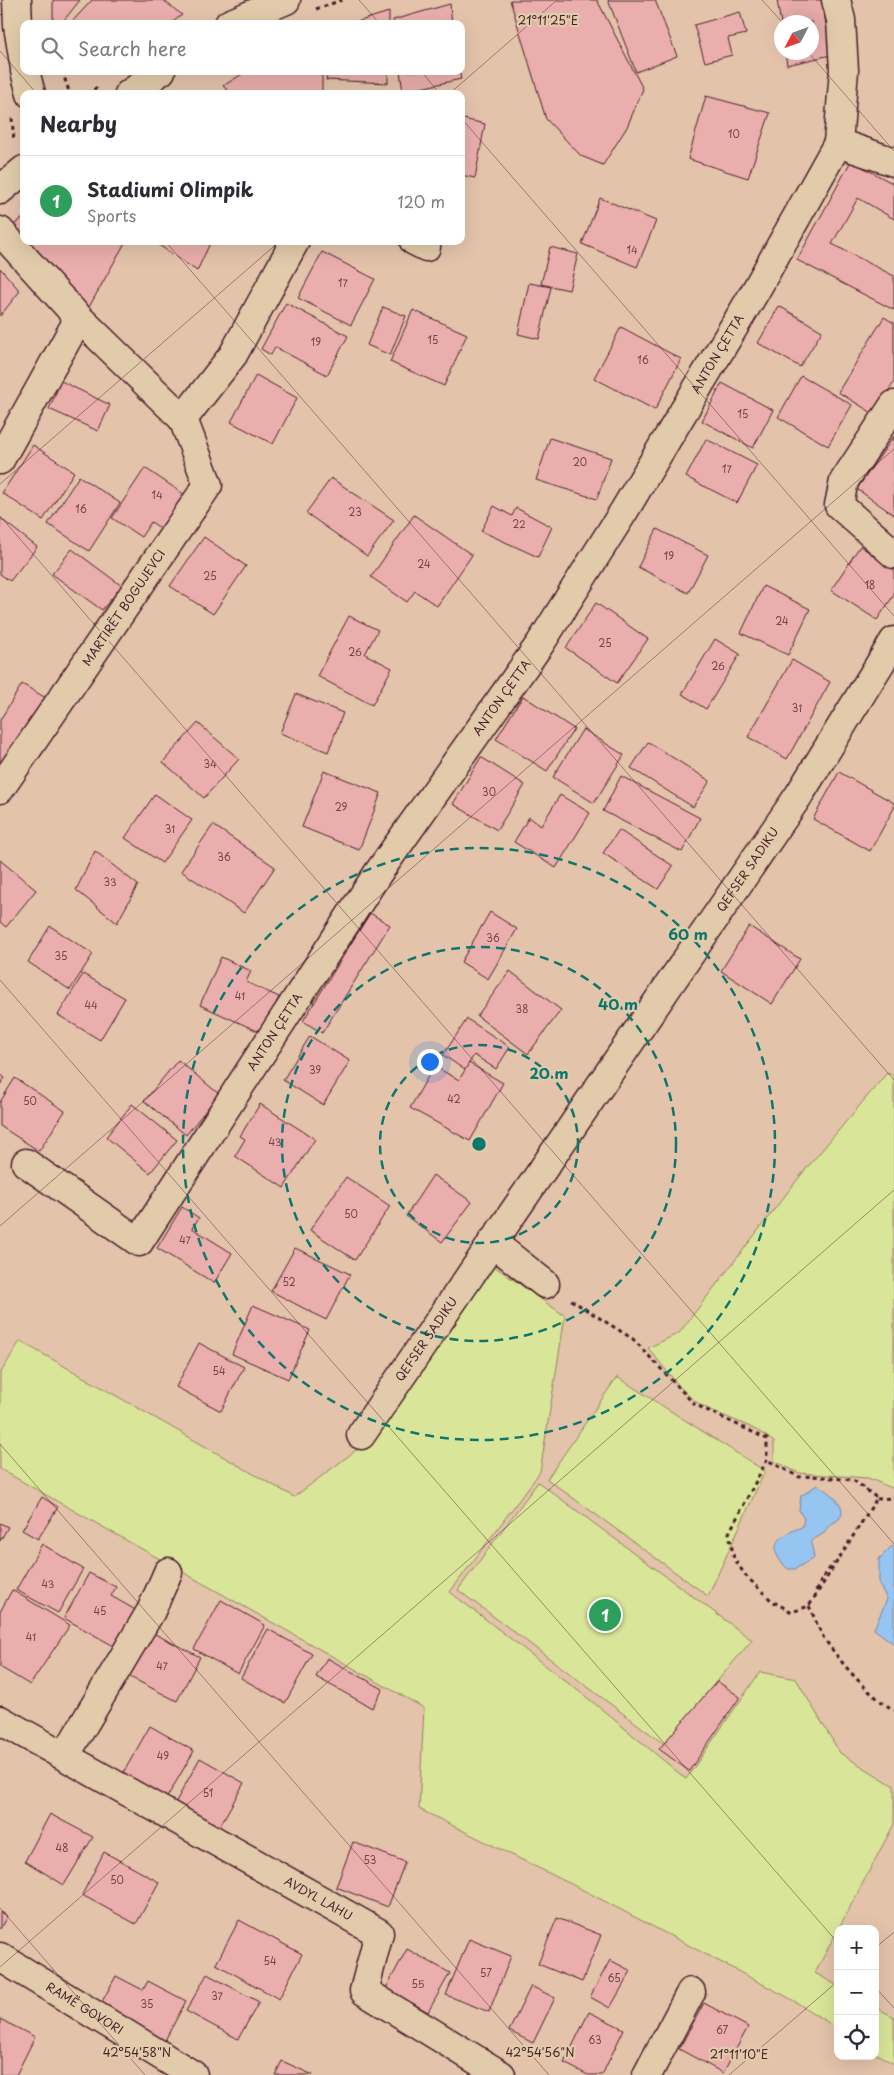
<!DOCTYPE html>
<meta charset="utf-8">
<style>
body{margin:0;font-family:"Playpen Sans",sans-serif;background:#f7f7f7;color:#2b2b33}
.controls{position:absolute;right:15px;bottom:15px;display:grid;overflow:hidden;border-radius:10px;box-shadow:0 5px 20px #0002}
.controls button{width:45px;height:45px;display:grid;place-items:center;padding:0;border:0;border-bottom:1px solid #e1e1e2;background:#fff;color:#2b2b33;font:25px sans-serif}
.compass{position:absolute;left:774px;top:15px;width:45px;height:45px;border-radius:50%;background:#fff;box-shadow:0 5px 20px #0002;rotate:229deg}
.you{position:absolute;left:429px;top:1061px;width:18px;height:18px;margin:-12px;border:4px solid #fff;border-radius:50%;background:#1a73e8;box-shadow:0 0 0 8px #1a73e833}
.badge{display:grid;place-items:center;width:32px;height:32px;border-radius:50%;background:#c8321e;color:#fff;font-size:16px;font-weight:700}
.pin{position:absolute;translate:-50% -50%;border:2px solid #fff;box-shadow:0 1px 5px #0006}
.list{margin:0;padding:0;list-style:none}
h2{display:flex;justify-content:space-between;align-items:center;height:65px;margin:0;padding:0 20px;font-size:21px}
h2 small{font-size:16px;font-weight:400;color:#7c7c81}
.list li{display:grid;grid-template-columns:32px 1fr auto;gap:15px;align-items:center;box-sizing:border-box;height:90px;padding:0 20px;border-top:1px solid #e1e1e2}
.list b{display:block;font-size:19px;white-space:nowrap}
.list p{margin:0;font-size:16px;white-space:nowrap;color:#7c7c81}
.list em{font-size:16px;font-style:normal;color:#7c7c81}
.icon{flex:none;width:28px;height:28px;fill:none;stroke:currentColor;stroke-width:2;stroke-linecap:round;stroke-linejoin:round}
.map{position:relative;flex:none;width:894px;height:2075px;overflow:hidden}
.search{position:absolute;background:#fff;box-shadow:0 5px 20px #0002;left:20px;top:20px;width:445px;height:55px;display:flex;align-items:center;gap:12px;box-sizing:border-box;padding:0 18px;border-radius:10px;color:#7c7c81;font-size:19px}
.panel{position:absolute;background:#fff;box-shadow:0 5px 20px #0002;left:20px;top:90px;width:445px;height:155px;border-radius:10px}
.map>svg:first-child{display:block}
.green{fill:#d9e598;stroke:#928262}
.water{fill:#95c5f0;stroke:#7783a1}
.building{fill:#eaafac;stroke:#4a1f2b}
.lines{fill:none;stroke-linecap:round;stroke-linejoin:round}
.street-casing{stroke:#4a1f2b;stroke-width:31}
.secondary-casing{stroke:#4a1f2b;stroke-width:31}
.path{stroke:#4a1f2b;stroke-width:3;stroke-dasharray:4 4;stroke-linecap:butt}
.street{stroke:#e1cbaa;stroke-width:28}
.secondary{stroke:#e1cbaa;stroke-width:28}
.ticks{fill:none;stroke:#4a1f2b;stroke-width:1;stroke-opacity:0.45}
.ring{fill:none;stroke:#0f766e;stroke-width:2.5;stroke-dasharray:9 6}
.labels{text-anchor:middle;stroke-width:4.5;stroke-linejoin:round;paint-order:stroke}
.number-label{font-size:10px;fill:#72434b}
.street-label{font-size:12px;fill:#4a1f2b;stroke:#e1cbaa}
.ticks-label{font-size:12px;text-anchor:middle;fill:#4a1f2b;stroke:#e1cbaa;stroke-width:4.5;stroke-linejoin:round;paint-order:stroke}
.centre{fill:#0f766e;stroke:#e1cbaa;stroke-width:2.5}
.ring-label{font-size:15px;text-anchor:middle;font-weight:bold;fill:#0f766e;stroke:#e1cbaa;stroke-width:4.5;stroke-linejoin:round;paint-order:stroke}
</style>
<div class="map">
<svg width="894" height="2075" viewBox="0 0 894 2075">
<rect width="100%" height="100%" fill="#e4c3ab"/>
<filter id="ink" filterUnits="userSpaceOnUse"><feTurbulence type="fractalNoise" baseFrequency=".02" numOctaves="2"/><feDisplacementMap in="SourceGraphic" scale="10" xChannelSelector="R" yChannelSelector="G"/><feConvolveMatrix kernelMatrix="1 2 1 2 8 2 1 2 1" color-interpolation-filters="sRGB"/></filter>
<g filter="url(#ink)">
<g class="green">
<path d="M887,1073L894,1076V1489L868,1478L799,1473L774,1461V1442C753,1424 726,1419 701,1405C682,1394 663,1365 648,1348L679,1333L801,1175Z"/>
<path d="M491,1264L565,1316L540,1472L450,1592L594,1703L686,1779L760,1672L796,1679L840,1753L894,1786V1824L815,1973L838,1986V2029L791,1999L587,1892L419,1809L424,1708L0,1469V1374L20,1341L294,1497L367,1442Z"/>
<path d="M617,1377L765,1471L708,1596L547,1479Z"/>
<path d="M538,1482L752,1640L664,1744L458,1590Z"/>
<path d="M875,2007L894,2017V2064L875,2053Z"/>
</g>
<g class="water">
<path d="M817,1485C827,1491 850,1505 839,1519C836,1522 832,1523 829,1526C826,1529 824,1533 821,1535C818,1537 814,1539 811,1541L814,1558L795,1569H788C765,1548 777,1536 802,1527L804,1519L799,1510L801,1496Z"/>
<path d="M893,1545H894V1644L874,1629L887,1599L879,1584V1559Z"/>
</g>
<g class="building">
<path d="M53,0H80L61,24H53Z"/>
<path d="M92,0H163L182,15L170,24H70Z"/>
<path d="M510,0H597L643,89L627,127L603,165L581,156L546,119Z"/>
<path d="M608,0H655L677,56L636,72Z"/>
<path d="M777,0H822L831,55L787,65L785,52H812V22H782V30Z"/>
<path d="M450,4L452,24H394L393,20Z"/>
<path d="M389,12V24H350Z"/>
<path d="M740,12L746,34L728,38L732,55L705,62L694,25Z"/>
<path d="M247,71H322V94H232L223,86Z"/>
<path d="M327,71H388V83L326,80Z"/>
<path d="M400,71H459L461,79L403,92Z"/>
<path d="M706,96L770,113L748,178L688,159Z"/>
<path d="M463,119L485,124L475,178L461,175V129Z"/>
<path d="M851,161L894,184V219L858,198L832,244L894,276V310L797,260Z"/>
<path d="M600,198L656,221L637,267L582,244Z"/>
<path d="M24,217V241H126L84,316L11,227Z"/>
<path d="M153,241H211L197,271Z"/>
<path d="M550,247L578,254L569,290L541,284Z"/>
<path d="M322,252L375,279L351,325L298,298Z"/>
<path d="M0,268L20,291L0,316Z"/>
<path d="M529,283L551,287L539,339L518,334Z"/>
<path d="M286,303L348,336L327,375L275,347L271,355L261,349Z"/>
<path d="M779,306L822,331L800,367L758,343Z"/>
<path d="M383,307L406,316L390,355L367,345Z"/>
<path d="M413,310L467,334L444,386L390,362Z"/>
<path d="M884,317L894,323V382L874,414L838,392Z"/>
<path d="M621,327L681,359L655,410L594,378Z"/>
<path d="M256,375L297,398L273,444L231,422Z"/>
<path d="M801,376L852,405L828,446L778,417Z"/>
<path d="M61,381L110,405L98,431L49,409Z"/>
<path d="M722,383L773,410L753,448L702,421Z"/>
<path d="M894,436V515L857,489Z"/>
<path d="M550,438L611,458L597,499L536,480Z"/>
<path d="M706,439L757,465L737,503L686,477Z"/>
<path d="M33,445L74,472L43,520L2,493Z"/>
<path d="M145,468L188,497L166,532L151,522L141,537L112,518Z"/>
<path d="M79,476L120,503L89,551L48,524Z"/>
<path d="M331,478L394,520L367,556L306,513Z"/>
<path d="M494,506L512,516L516,508L552,527L538,557L481,531Z"/>
<path d="M414,515L472,555L437,606L415,591L407,602L371,577Z"/>
<path d="M0,518L37,547L10,581L0,574Z"/>
<path d="M657,529L708,555L688,593L638,567Z"/>
<path d="M204,537L246,566L213,614L170,586Z"/>
<path d="M860,546L894,569V595L877,620L831,590Z"/>
<path d="M72,549L122,586L102,610L52,574Z"/>
<path d="M763,586L810,609L788,655L741,633Z"/>
<path d="M596,603L648,639L617,683L566,648Z"/>
<path d="M349,616L378,630L365,654L392,668L372,705L317,676Z"/>
<path d="M715,639L740,654L706,709L682,694Z"/>
<path d="M792,660L830,682L787,759L748,737Z"/>
<path d="M22,684L46,698L0,770V720Z"/>
<path d="M296,694L343,713L328,752L280,733Z"/>
<path d="M523,696L574,729L547,771L496,739Z"/>
<path d="M198,723L239,759L204,798L163,762Z"/>
<path d="M583,729L624,755L594,803L553,777Z"/>
<path d="M648,742L710,781L693,807L631,768Z"/>
<path d="M481,757L525,785L497,830L453,804Z"/>
<path d="M324,771L381,793L359,850L302,827Z"/>
<path d="M839,772L894,803V808L870,851L813,819Z"/>
<path d="M621,776L700,818L682,852L603,811Z"/>
<path d="M155,794L192,820L162,863L125,838Z"/>
<path d="M560,795L590,813L556,868L514,842L529,817L541,826Z"/>
<path d="M213,825L275,867L244,913L181,871Z"/>
<path d="M619,830L673,866L658,889L603,853Z"/>
<path d="M95,851L138,885L117,923L76,890Z"/>
<path d="M0,860L36,890L6,927L0,922Z"/>
<path d="M490,912L517,929L488,979L461,962Z"/>
<path d="M370,913L390,925L322,1033L303,1021Z"/>
<path d="M50,926L93,954L70,990L28,962Z"/>
<path d="M749,926L800,959L772,1004L721,971Z"/>
<path d="M221,957L251,971L246,982L279,997L262,1033L200,1005Z"/>
<path d="M510,971L561,1010L528,1054L477,1016Z"/>
<path d="M83,974L125,998L100,1040L58,1015Z"/>
<path d="M467,1019L510,1047L496,1069L474,1055L465,1070L443,1055Z"/>
<path d="M310,1036L350,1061L323,1105L283,1080Z"/>
<path d="M178,1060L219,1094L186,1135L144,1101Z"/>
<path d="M469,1063L503,1083L470,1141L410,1108L434,1066L459,1080Z"/>
<path d="M0,1074L5,1078L0,1085Z"/>
<path d="M15,1078L65,1111L39,1151L0,1126V1102Z"/>
<path d="M132,1104L177,1140L150,1173L106,1137Z"/>
<path d="M260,1104L315,1139L284,1188L235,1156L245,1139L240,1136Z"/>
<path d="M433,1175L472,1202L442,1242L406,1216Z"/>
<path d="M346,1177L390,1206L355,1260L310,1230Z"/>
<path d="M182,1207L199,1218L192,1228L232,1253L214,1283L157,1248Z"/>
<path d="M295,1248L350,1274L326,1320L271,1291Z"/>
<path d="M253,1305L310,1330L288,1379L232,1354Z"/>
<path d="M199,1343L244,1367L221,1411L176,1387Z"/>
<path d="M42,1497L58,1507L38,1539L22,1530Z"/>
<path d="M0,1523L8,1527L0,1541Z"/>
<path d="M42,1544L83,1569L58,1613L16,1590Z"/>
<path d="M89,1573L116,1587L111,1596L139,1612L119,1649L64,1618Z"/>
<path d="M12,1590L70,1625L30,1685L0,1667V1612Z"/>
<path d="M221,1600L265,1625L238,1674L194,1649Z"/>
<path d="M268,1629L312,1654L285,1703L241,1678Z"/>
<path d="M149,1631L200,1657L177,1701L126,1675Z"/>
<path d="M327,1658L383,1689L372,1708L316,1677Z"/>
<path d="M717,1681L740,1697L689,1771L659,1749Z"/>
<path d="M150,1726L194,1751L166,1799L122,1775Z"/>
<path d="M200,1758L244,1783L217,1831L173,1807Z"/>
<path d="M50,1814L93,1837L64,1885L25,1861Z"/>
<path d="M353,1842L405,1862L388,1907L336,1887Z"/>
<path d="M104,1852L159,1882L136,1924L82,1895Z"/>
<path d="M0,1912L7,1916L0,1929Z"/>
<path d="M557,1918L601,1935L582,1982L538,1964Z"/>
<path d="M239,1920L302,1954L279,1999L216,1964Z"/>
<path d="M469,1939L511,1956L489,2012L446,1995Z"/>
<path d="M407,1949L450,1973L428,2012L386,1988Z"/>
<path d="M610,1960L631,1971L610,2008L590,1997Z"/>
<path d="M207,1974L259,2002L238,2039L186,2011Z"/>
<path d="M116,1976L143,1990L148,1981L186,2001L163,2044L98,2009Z"/>
<path d="M531,1986L555,1998L533,2043L509,2031Z"/>
<path d="M704,2003L748,2027L723,2073L679,2049Z"/>
<path d="M589,2012L624,2029L602,2075H588L564,2063Z"/>
<path d="M0,2019L35,2037L16,2075H0Z"/>
<path d="M282,2061L313,2075H275Z"/>
</g>
<g class="lines">
<defs>
<g id="street">
<path d="M838,143L894,162"/>
<path d="M0,231L75,314L183,419L208,485L0,789"/>
<path d="M414,241L426,247"/>
<path d="M894,405L844,481L839,505L894,554"/>
<path d="M183,419L233,355L295,241"/>
<path d="M0,460L79,318"/>
<path id="s1" d="M26,1163L139,1242L378,873L540,644L624,511L756,290L838,143L844,70L841,20L836,0"/>
<path d="M492,1242L545,1284"/>
<path id="s2" d="M361,1435L799,795L894,641"/>
<path id="s3" d="M0,1720L379,1933L364,1991L501,2075"/>
<path d="M65,1756L151,1611L168,1572"/>
<path id="s4" d="M0,1957L193,2075"/>
<path d="M647,2075L691,1992"/>
</g>
<g id="secondary">
<path d="M17,0L18,26L24,63"/>
<path d="M229,24L286,0"/>
<path d="M25,71L31,94"/>
<path d="M129,94L161,71"/>
<path d="M0,190L24,170"/>
</g>
</defs>
<use href="#street" class="street-casing"/>
<use href="#secondary" class="secondary-casing"/>
<g class="path">
<path d="M316,9L342,0"/>
<path d="M62,71L70,94"/>
<path d="M87,94L99,86"/>
<path d="M12,118L14,141"/>
<path d="M571,1300L633,1339L694,1404L767,1439V1460L729,1533L734,1559L746,1576L772,1601L792,1612L809,1606L877,1498L853,1480L812,1476L799,1477L767,1460"/>
<path d="M877,1499L894,1498"/>
<path d="M816,1591L823,1577L834,1563"/>
<path d="M809,1606C814,1616 818,1628 824,1638C840,1662 869,1696 894,1710"/>
</g>
<use href="#street" class="street"/>
<use href="#secondary" class="secondary"/>
</g>
</g>
<path class="ticks" d="M359,0L380,24M762,0L782,22M0,51L37,94M808,52L894,151M421,71L440,94M449,94L557,0M461,118L894,616M165,241L894,1080M0,484L280,241M0,516L894,1544M0,980L838,1943M0,1226L894,449M0,1444L549,2075M0,1908L145,2075M875,1948L894,1932M0,1967L894,1190M875,1987L894,2008M729,2075L838,1981"/>
<g class="ring">
<circle cx="479" cy="1144" r="99"/>
<circle cx="479" cy="1144" r="197"/>
<circle cx="479" cy="1144" r="296"/>
</g>
<g class="labels">
<g class="number-label">
<text x="734" y="138">10</text>
<text x="632" y="254">14</text>
<text x="343" y="287">17</text>
<text x="433" y="344">15</text>
<text x="316" y="346">19</text>
<text x="643" y="364">16</text>
<text x="743" y="418">15</text>
<text x="580" y="466">20</text>
<text x="727" y="473">17</text>
<text x="157" y="499">14</text>
<text x="81" y="513">16</text>
<text x="355" y="516">23</text>
<text x="519" y="528">22</text>
<text x="669" y="560">19</text>
<text x="424" y="568">24</text>
<text x="210" y="580">25</text>
<text x="870" y="589">18</text>
<text x="782" y="625">24</text>
<text x="605" y="647">25</text>
<text x="355" y="656">26</text>
<text x="718" y="670">26</text>
<text x="797" y="712">31</text>
<text x="210" y="768">34</text>
<text x="489" y="796">30</text>
<text x="341" y="811">29</text>
<text x="170" y="833">31</text>
<text x="224" y="861">36</text>
<text x="110" y="886">33</text>
<text x="493" y="942">36</text>
<text x="61" y="960">35</text>
<text x="240" y="1000">41</text>
<text x="91" y="1009">44</text>
<text x="522" y="1013">38</text>
<text x="315" y="1074">39</text>
<text x="454" y="1103">42</text>
<text x="30" y="1105">50</text>
<text x="275" y="1146">43</text>
<text x="351" y="1218">50</text>
<text x="185" y="1244">47</text>
<text x="289" y="1286">52</text>
<text x="219" y="1375">54</text>
<text x="48" y="1588">43</text>
<text x="100" y="1615">45</text>
<text x="31" y="1641">41</text>
<text x="162" y="1670">47</text>
<text x="163" y="1760">49</text>
<text x="208" y="1797">51</text>
<text x="62" y="1852">48</text>
<text x="370" y="1864">53</text>
<text x="117" y="1884">50</text>
<text x="270" y="1965">54</text>
<text x="486" y="1977">57</text>
<text x="614" y="1982">65</text>
<text x="418" y="1988">55</text>
<text x="217" y="2000">37</text>
<text x="147" y="2008">35</text>
<text x="722" y="2034">67</text>
<text x="595" y="2044">63</text>
</g>
<g class="street-label">
<text dy="4" stroke="none"><textPath href="#s1" startOffset="1198">ANTON ÇETTA</textPath></text>
<text transform="translate(124 608) rotate(-56)" y="4">MARTIRËT BOGUJEVCI</text>
<text dy="4" stroke="none"><textPath href="#s1" startOffset="792">ANTON ÇETTA</textPath></text>
<text dy="4" stroke="none"><textPath href="#s2" startOffset="685">QEFSER SADIKU</textPath></text>
<text dy="4" stroke="none"><textPath href="#s1" startOffset="388">ANTON ÇETTA</textPath></text>
<text dy="4" stroke="none"><textPath href="#s2" startOffset="116">QEFSER SADIKU</textPath></text>
<text dy="4" stroke="none"><textPath href="#s3" startOffset="365">AVDYL LAHU</textPath></text>
<text dy="4" stroke="none"><textPath href="#s4" startOffset="99">RAMË GOVORI</textPath></text>
</g>
</g>
<g class="ticks-label">
<text x="548" y="25">21°11'25"E</text>
<text x="137" y="2057">42°54'58"N</text>
<text x="540" y="2057">42°54'56"N</text>
<text x="739" y="2059">21°11'10"E</text>
</g>
<circle cx="479" cy="1144" r="8" class="centre"/>
<g class="ring-label">
<text x="688" y="940">60 m</text>
<text x="618" y="1010">40 m</text>
<text x="549" y="1079">20 m</text>
</g>
</svg>
<div class="controls">
<button>+</button>
<button>−</button>
<button><svg class="icon" aria-label="locate" viewBox="0 0 24 24"><circle cx="12" cy="12" r="6"/><path d="M12 2v4M12 18v4M2 12h4M18 12h4"/></svg></button>
</div>
<svg class="compass" viewBox="-18 -18 36 36"><path d="M0-13l5 13h-10z" fill="#e53935"/><path d="M0 13l5-13h-10z" fill="#7c7c81"/></svg>
<div class="you"></div>
<div class="pin badge" style="left:605px;top:1615px;background:#2e9e5b">1</div>
<div class="search"><svg class="icon" aria-label="search" viewBox="0 0 24 24"><circle cx="10" cy="10" r="6"/><path d="M15 15l6 6"/></svg>Search here</div>
<section class="panel">
<h2>Nearby<small></small></h2>
<ul class="list">
<li><span class="badge" style="background:#2e9e5b">1</span><div><b>Stadiumi Olimpik</b><p>Sports</p></div><em>120 m</em></li>
</ul>
</section>
</div>
